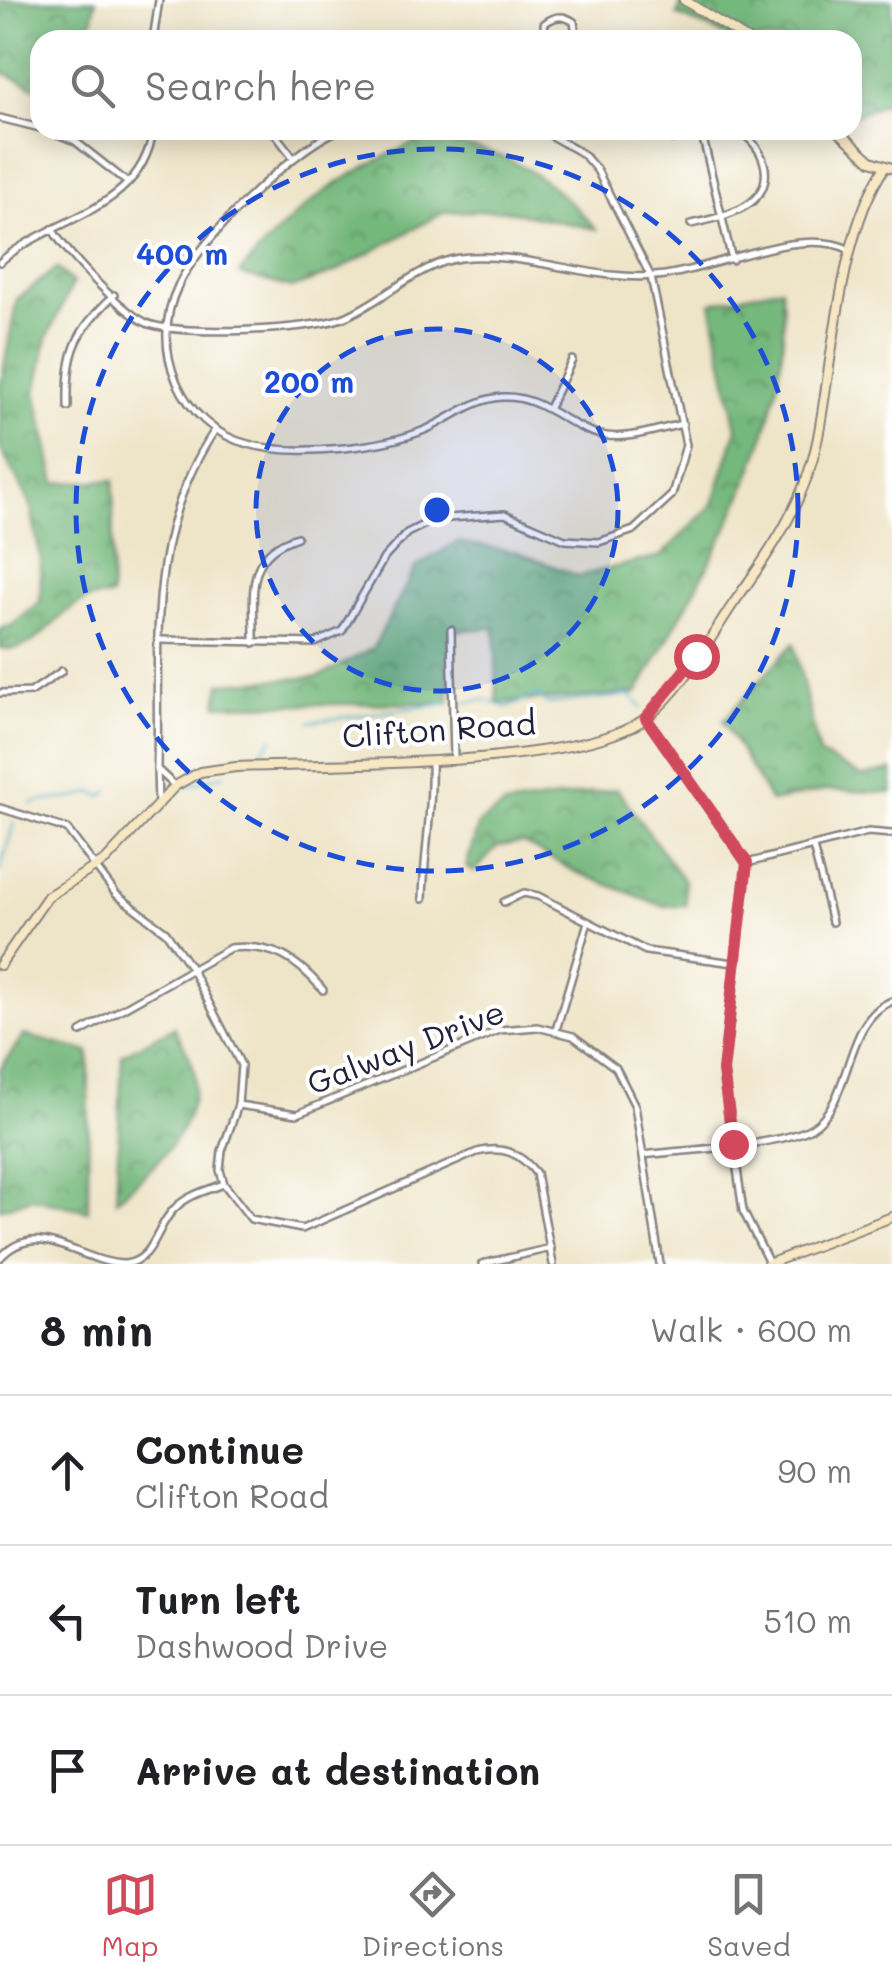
<!DOCTYPE html>
<meta charset="utf-8">
<style>
body{margin:0;font-family:Mali,sans-serif;background:#f6f6f6;color:#202124}
.stop{position:absolute;width:30px;height:30px;margin:-22px;border:8px solid #d1495b;border-radius:50%;background:#fff}
.stop.end{background:#d1495b;border-color:#fff;box-shadow:0 2px 10px #0008}
.list{margin:0;padding:0;list-style:none}
h2{display:flex;justify-content:space-between;align-items:center;height:130px;margin:0;padding:0 40px;font-size:42px}
h2 small{font-size:32px;font-weight:400;color:#757577}
.list li{display:grid;grid-template-columns:65px 1fr auto;gap:30px;align-items:center;box-sizing:border-box;height:150px;padding:0 40px;border-top:2px solid #e0e0e0}
.list b{display:block;font-size:38px;white-space:nowrap}
.list p{margin:0;font-size:32px;white-space:nowrap;color:#757577}
.list em{font-size:32px;font-style:normal;color:#757577}
.icon{flex:none;width:55px;height:55px;fill:none;stroke:currentColor;stroke-width:2;stroke-linecap:round;stroke-linejoin:round}
.map{position:relative;flex:none;width:892px;height:1264px;overflow:hidden}
.search{position:absolute;background:#fff;box-shadow:0 5px 25px #0003;left:30px;right:30px;top:30px;height:110px;display:flex;align-items:center;gap:25px;box-sizing:border-box;padding:0 35px;border-radius:30px;color:#757577;font-size:38px}
.sheet{height:580px;background:#fff}
nav{display:flex;justify-content:space-around;align-items:center;box-sizing:border-box;height:140px;border-top:2px solid #e0e0e0;background:#fff;font-size:28px;color:#757577}
nav a{display:grid;justify-items:center;gap:5px}
nav .on{color:#d1495b}
.map>svg:first-child{display:block}
.forest{fill:url(#forest-crowns);stroke:#4c6d5b;stroke-width:2.5}
.lines{fill:none;stroke-linecap:round;stroke-linejoin:round}
.stream{stroke:#49acc8;stroke-width:2.5}
.street-casing{stroke:#888381;stroke-width:10}
.secondary-casing{stroke:#888381;stroke-width:12}
.street{stroke:#fff;stroke-width:5}
.secondary{stroke:#f7e8c3;stroke-width:8}
.route{stroke:#d1495b;stroke-width:12}
.ring{fill:none;stroke:#1d4ed8;stroke-width:5;stroke-dasharray:18 12}
.labels{text-anchor:middle;stroke-width:8;stroke-linejoin:round;paint-order:stroke}
.street-label{font-size:32px;fill:#22223b;stroke:#fff}
.centre{fill:#1d4ed8;stroke:#fff;stroke-width:5}
.ring-label{font-size:30px;text-anchor:middle;font-weight:bold;fill:#1d4ed8;stroke:#fff;stroke-width:8;stroke-linejoin:round;paint-order:stroke}
</style>
<div class="map">
<svg width="892" height="1264" viewBox="0 0 892 1264">
<defs>
<pattern id="forest-crowns" width="20" height="18" patternUnits="userSpaceOnUse" patternTransform="scale(2.5)"><rect width="20" height="18" fill="#75b87b"/><path d="M2 6a3 3 0 1 1 6 0M12 15a3 3 0 1 1 6 0" fill="none" stroke="#609566"/></pattern>
</defs>
<rect width="100%" height="100%" fill="#fff"/>
<filter id="ink" filterUnits="userSpaceOnUse"><feTurbulence type="fractalNoise" baseFrequency=".01" numOctaves="2"/><feDisplacementMap in="SourceGraphic" scale="20" xChannelSelector="R" yChannelSelector="G"/><feConvolveMatrix kernelMatrix="1 2 1 2 8 2 1 2 1" color-interpolation-filters="sRGB"/></filter>
<filter id="wash" filterUnits="userSpaceOnUse"><feTurbulence type="fractalNoise" baseFrequency=".0048" numOctaves="4" result="noise"/><feDisplacementMap in="SourceGraphic" scale="40" xChannelSelector="R" yChannelSelector="G"/><feGaussianBlur stdDeviation="2.25" result="paint"/><feColorMatrix in="noise" values="0 0 0 0 0 0 0 0 0 0 0 0 0 0 0 0 0 1.4 0 .05"/><feComposite in="paint" operator="in"/></filter>
<g filter="url(#wash)">
<rect width="100%" height="100%" fill="#eee4c7"/>
<g class="forest">
<path d="M0,0H96L89,40H40V90L0,71Z"/>
<path d="M683,0H892V100L852,116V40H736L677,15Z"/>
<path d="M421,140C502,146 542,169 596,229L503,210L445,212L335,272L292,288L239,274C297,206 338,176 421,140Z"/>
<path d="M57,268L73,283L47,338L36,393L56,483L114,480L111,597C104,598 94,597 87,600C57,609 37,657 0,648V628L11,626L40,602L41,561L30,503L0,448V386L17,299Z"/>
<path d="M781,287C800,425 702,577 637,693L497,703L495,628L451,631L449,703L217,705L220,683L318,677L373,648L416,567L457,542L517,552L578,576L661,556L713,504L737,429L711,303Z"/>
<path d="M794,643L819,754L862,776L892,770V793L827,790L771,802L723,721Z"/>
<path d="M617,789L684,881L686,905L663,906L576,872L523,843L497,847L474,872L466,867L479,823L505,806Z"/>
<path d="M174,1027C180,1040 192,1057 194,1070C200,1128 155,1167 116,1200L122,1055Z"/>
<path d="M24,1035L89,1052L88,1211L32,1198L0,1209V1069Z"/>
</g>
<g class="lines">
<g class="stream">
<path d="M459,703L485,700L508,707L539,694L546,704L631,695L642,708"/>
<path d="M310,722L449,703"/>
<path d="M256,758L273,738"/>
<path d="M179,789L224,774"/>
<path d="M31,804C51,796 73,802 91,792L102,796L109,792"/>
<path d="M0,871L14,823"/>
</g>
</g>
</g>
<g filter="url(#ink)">
<g class="lines">
<defs>
<g id="street">
<path d="M153,40L159,0"/>
<path d="M546,40L544,24C554,16 563,14 574,22L577,40"/>
<path d="M0,118L40,128"/>
<path d="M48,130L75,141L128,183"/>
<path d="M272,130L292,156"/>
<path d="M339,130C292,149 199,240 178,286C148,348 181,427 248,444C295,457 383,448 427,429C451,418 476,398 503,397C541,395 567,427 601,435C627,441 657,429 683,424"/>
<path d="M701,130L732,260"/>
<path d="M672,139L700,130"/>
<path d="M691,224C708,220 728,216 744,207C779,188 767,146 737,130"/>
<path d="M52,229C67,253 123,314 149,324C185,336 310,331 345,317C383,301 420,263 460,258C527,250 598,285 665,275C717,268 802,225 850,250"/>
<path d="M0,262C52,216 142,212 153,130"/>
<path d="M68,407C67,352 74,333 114,295"/>
<path d="M549,408L572,360"/>
<path d="M451,630L454,759"/>
<path d="M160,640L315,643L342,631L384,558L407,533L435,519L505,514L565,540L599,542L634,530L672,495L686,445L651,277L597,170L583,154L541,130"/>
<path d="M254,643C255,595 242,555 297,537"/>
<path d="M0,693L31,692L62,671"/>
<path d="M646,718L747,863L723,1071L743,1211L769,1263"/>
<path d="M157,769L158,803"/>
<path d="M175,786L157,769C160,647 144,536 215,430"/>
<path d="M0,808L67,829L116,894L166,932L191,968L241,1065L238,1105L222,1151L220,1170L224,1184L251,1219L302,1229L477,1152C503,1146 519,1152 536,1173L553,1264"/>
<path d="M813,847L832,922"/>
<path d="M747,863L868,832L892,834"/>
<path d="M423,899C424,852 433,809 431,763"/>
<path d="M504,902L524,893L538,896L646,951L734,963"/>
<path d="M556,1030L588,922"/>
<path d="M81,1032L230,948C272,943 297,959 323,990"/>
<path d="M238,1105L297,1114L500,1030L537,1027L573,1036L616,1068L635,1106L660,1264"/>
<path d="M644,1155C682,1150 781,1146 811,1128C854,1102 842,1021 892,1001"/>
<path d="M0,1258C38,1216 81,1264 125,1264C155,1261 156,1225 175,1208C188,1195 207,1190 224,1184"/>
<path d="M482,1264L551,1248"/>
</g>
<g id="secondary">
<path d="M684,0L748,40"/>
<path d="M837,130L871,161L892,168"/>
<path d="M0,965L48,896L106,860L175,786L200,772L236,767C326,763 579,769 646,718C682,691 708,641 733,604C770,553 806,501 818,437C833,358 840,232 885,167"/>
<path d="M768,1264L892,1217"/>
</g>
</defs>
<use href="#street" class="street-casing"/>
<use href="#secondary" class="secondary-casing"/>
<use href="#street" class="street"/>
<use href="#secondary" class="secondary"/>
</g>
</g>
<g class="lines" filter="url(#ink)">
<path class="route" d="M696,656L646,718L747,863L723,1071L733,1144"/>
</g>
<circle cx="437" cy="510" r="181" fill="#1d4ed8" fill-opacity=".12"/>
<g class="ring">
<circle cx="437" cy="510" r="181"/>
<circle cx="437" cy="510" r="361"/>
</g>
<g class="labels">
<g class="street-label">
<text transform="translate(439 730) rotate(-4)" y="11">Clifton Road</text>
<text transform="translate(406 1048) rotate(-21)" y="11">Galway Drive</text>
</g>
</g>
<circle cx="437" cy="510" r="15" class="centre"/>
<g class="ring-label">
<text x="182" y="265">400 m</text>
<text x="309" y="393">200 m</text>
</g>
</svg>
<div class="stop" style="left:696px;top:656px"></div>
<div class="stop end" style="left:733px;top:1144px"></div>
<div class="search"><svg class="icon" aria-label="search" viewBox="0 0 24 24"><circle cx="10" cy="10" r="6"/><path d="M15 15l6 6"/></svg>Search here</div>
</div>
<section class="sheet">
<h2>8 min<small>Walk · 600 m</small></h2>
<ul class="list">
<li><svg class="icon" aria-label="ahead" viewBox="0 0 24 24"><path d="M12 20V5M6 11l6-6 6 6"/></svg><div><b>Continue</b><p>Clifton Road</p></div><em>90 m</em></li>
<li><svg class="icon" aria-label="left" viewBox="0 0 24 24"><path d="M17 20v-9H6M10 6l-5 5 5 5"/></svg><div><b>Turn left</b><p>Dashwood Drive</p></div><em>510 m</em></li>
<li><svg class="icon" aria-label="arrive" viewBox="0 0 24 24"><path d="M6 21V4h12l-3 4 3 4H6"/></svg><div><b>Arrive at destination</b></div></li>
</ul>
</section>
<nav>
<a class="on"><svg class="icon" aria-label="map" viewBox="0 0 24 24"><path d="M3 6l6-2 6 2 6-2v14l-6 2-6-2-6 2zM9 4v14M15 6v14"/></svg>Map</a>
<a><svg class="icon" aria-label="directions" viewBox="0 0 24 24"><path d="M12 3l9 9-9 9-9-9zM9 14v-3h6M13 9l2 2-2 2"/></svg>Directions</a>
<a><svg class="icon" aria-label="saved" viewBox="0 0 24 24"><path d="M7 4h10v16l-5-4-5 4z"/></svg>Saved</a>
</nav>
